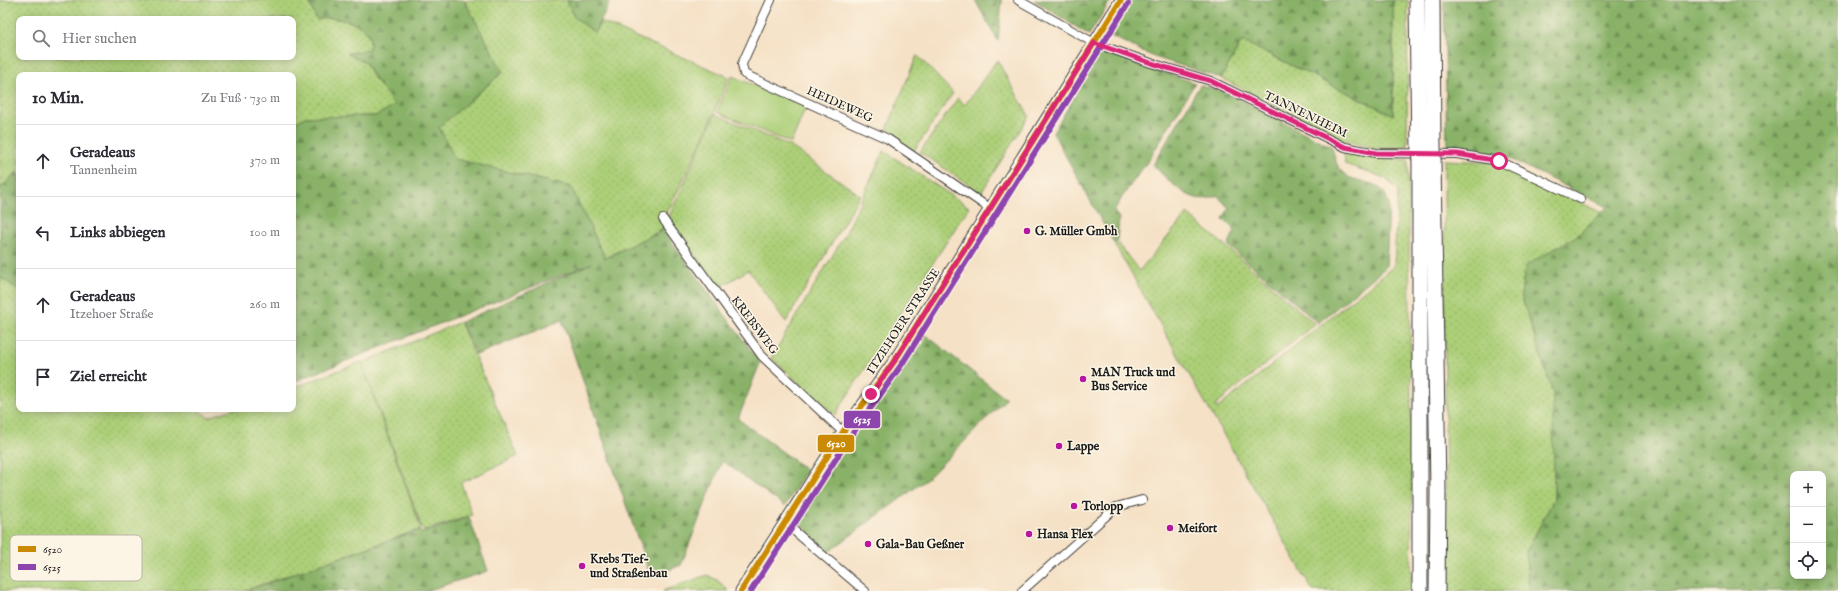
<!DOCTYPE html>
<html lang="de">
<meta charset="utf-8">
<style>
body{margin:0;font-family:"IM FELL English",serif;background:#f2f2f3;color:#2b2b33}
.controls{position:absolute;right:12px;bottom:12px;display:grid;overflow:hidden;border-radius:8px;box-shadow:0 2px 10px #0003}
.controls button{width:36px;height:36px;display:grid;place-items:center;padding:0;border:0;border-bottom:1px solid #e1e1e2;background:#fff;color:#2b2b33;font:20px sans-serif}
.stop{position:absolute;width:12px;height:12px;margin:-9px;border:3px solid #db2777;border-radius:50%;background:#fff}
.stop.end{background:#db2777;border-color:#fff;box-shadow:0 1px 4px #0008}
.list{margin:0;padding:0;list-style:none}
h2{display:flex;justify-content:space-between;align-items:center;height:52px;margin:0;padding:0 16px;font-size:17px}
h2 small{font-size:13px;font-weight:400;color:#7c7c81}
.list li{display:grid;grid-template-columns:26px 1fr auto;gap:12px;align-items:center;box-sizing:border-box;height:72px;padding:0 16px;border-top:1px solid #e1e1e2}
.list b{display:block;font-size:15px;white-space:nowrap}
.list p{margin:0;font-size:13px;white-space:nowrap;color:#7c7c81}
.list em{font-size:13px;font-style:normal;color:#7c7c81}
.icon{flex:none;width:22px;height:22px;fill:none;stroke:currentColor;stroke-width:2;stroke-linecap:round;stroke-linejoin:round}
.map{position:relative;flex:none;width:1838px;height:591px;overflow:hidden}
.search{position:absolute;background:#fff;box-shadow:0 2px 10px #0003;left:16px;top:16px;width:280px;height:44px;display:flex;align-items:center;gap:10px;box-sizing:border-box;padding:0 14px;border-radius:8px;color:#7c7c81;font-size:15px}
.panel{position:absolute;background:#fff;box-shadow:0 2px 10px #0003;left:16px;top:72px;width:280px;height:340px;border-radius:8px}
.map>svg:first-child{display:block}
.grass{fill:url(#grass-dots);stroke:#64764a;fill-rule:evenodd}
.forest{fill:url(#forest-firs);stroke:#526742;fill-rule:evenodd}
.green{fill:#accf78;stroke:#64764a}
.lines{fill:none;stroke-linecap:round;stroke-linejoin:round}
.minor-casing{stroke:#3d3a36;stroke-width:10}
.secondary-casing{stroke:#3d3a36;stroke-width:13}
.motorway-casing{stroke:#3d3a36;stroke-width:17}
.minor{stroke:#fff;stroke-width:8}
.secondary{stroke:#fff;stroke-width:11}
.motorway{stroke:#fff;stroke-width:15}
.motorway-bridge-casing{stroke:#3d3a36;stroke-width:17;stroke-linecap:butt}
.motorway-bridge{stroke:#fff;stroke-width:15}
.bus-1-casing{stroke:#fcf5e5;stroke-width:9}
.bus-2-casing{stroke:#fcf5e5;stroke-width:9}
.bus-1{stroke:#cb8a06;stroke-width:6}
.bus-2{stroke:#8e44ad;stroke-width:6}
.route{stroke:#db2777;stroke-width:5}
.poi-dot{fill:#b5179e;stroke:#fcf5e5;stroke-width:1.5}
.labels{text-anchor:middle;stroke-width:3;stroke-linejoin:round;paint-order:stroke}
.street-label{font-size:12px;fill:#1c1c1c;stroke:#fcf5e5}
.poi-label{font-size:12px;font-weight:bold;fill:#1c1c1c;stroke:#fcf5e5;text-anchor:start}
.key{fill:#fcf5e5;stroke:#b9b4a9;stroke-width:1}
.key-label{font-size:11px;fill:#1c1c1c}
.line-badge{stroke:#fcf5e5;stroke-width:1.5}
.badge-label{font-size:11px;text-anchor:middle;font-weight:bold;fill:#fff}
</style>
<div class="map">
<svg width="1838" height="591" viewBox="0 0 1838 591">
<defs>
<pattern id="grass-dots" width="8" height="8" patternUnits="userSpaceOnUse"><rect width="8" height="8" fill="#accf78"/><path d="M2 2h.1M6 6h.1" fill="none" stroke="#93b167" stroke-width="1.8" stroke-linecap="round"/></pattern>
<pattern id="forest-firs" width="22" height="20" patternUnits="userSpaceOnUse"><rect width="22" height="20" fill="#89b268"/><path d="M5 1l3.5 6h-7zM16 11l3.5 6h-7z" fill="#6f9055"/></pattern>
</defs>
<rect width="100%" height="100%" fill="#fcf5e5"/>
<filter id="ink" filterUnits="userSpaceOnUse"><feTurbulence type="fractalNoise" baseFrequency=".025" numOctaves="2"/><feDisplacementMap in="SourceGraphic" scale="8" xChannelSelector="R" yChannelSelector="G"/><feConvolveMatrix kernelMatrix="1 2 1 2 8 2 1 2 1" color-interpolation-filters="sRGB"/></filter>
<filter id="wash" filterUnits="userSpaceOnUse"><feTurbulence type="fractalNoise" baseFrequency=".012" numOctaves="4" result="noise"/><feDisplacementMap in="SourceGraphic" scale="16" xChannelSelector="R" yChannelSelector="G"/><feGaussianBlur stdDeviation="0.9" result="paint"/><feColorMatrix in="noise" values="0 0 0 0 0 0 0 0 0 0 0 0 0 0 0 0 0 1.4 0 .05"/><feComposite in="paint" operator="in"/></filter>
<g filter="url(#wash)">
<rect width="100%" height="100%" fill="#f5e1c6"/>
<g class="grass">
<path d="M0,0H308L317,20C334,14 380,24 368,50L347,53L365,62L372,75L396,105L376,116L305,117L293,124V75H19V170L0,189ZM19,19H293V57H19Z"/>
<path d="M464,0H567L574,17L599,21L729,77L706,132L666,215L663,229L605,258L571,187L455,159L439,127L503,72Z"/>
<path d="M1393,0H1408L1407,146L1375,149L1337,138L1221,78L1242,41L1393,115Z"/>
<path d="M917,55L953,93L914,151L885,134Z"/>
<path d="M997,60L1029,116L981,193L920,152L958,98L965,105Z"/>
<path d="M715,114L790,146L860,195L786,322L748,270L719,288L668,219Z"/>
<path d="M884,151L969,207L835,415L771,358L846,233Z"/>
<path d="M1344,152L1408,160L1412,487L1411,591H1313L1112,240L1117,242L1139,271L1187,214L1228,248L1315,324L1214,406L1218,408L1394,266L1398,190L1385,178L1345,164Z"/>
<path d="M1444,160L1491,162L1507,166L1602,213L1578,235L1525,267L1521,295L1553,393L1554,499L1526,552L1529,591H1446Z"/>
<path d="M0,277L19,290V409H197L208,417L234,409H293V388L361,362L421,529L243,591H0ZM89,543L80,576L70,571L54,553L68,551Z"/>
<path d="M460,322L518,456L461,483L472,515L423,531L362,363Z"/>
<path d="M707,575L717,580L729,591H663Z"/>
</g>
<g class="forest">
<path d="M308,0H464L503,72L439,127L455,159L571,187L605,258L663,230L760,363L738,419L807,470L785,506L722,461L681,565L651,577L562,320L476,355L461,322L592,263L293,382V124L305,117L376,116L395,105L372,75L365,62L347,54L368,50C380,24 334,14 317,20Z"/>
<path d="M567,0H611L595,33L574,17Z"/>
<path d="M975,0H1002L998,41Z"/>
<path d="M1034,0H1111L1089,35Z"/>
<path d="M1129,0H1393V115L1242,41L1221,78L1154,57L1107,34Z"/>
<path d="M1444,0H1838V591H1529L1526,552L1554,499L1553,393L1521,295L1525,266L1578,235L1607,207L1507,157L1464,150H1447ZM1793,474H1823V576H1793Z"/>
<path d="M1102,50L1132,62L1195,83L1150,158L1122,197L1114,212L1119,218L1117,242L1112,240L1053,133Z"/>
<path d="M1200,85L1227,93L1332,147C1334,154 1335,162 1339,168C1353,190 1382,172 1389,205L1386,267L1318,323L1228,245L1235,231L1223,219L1229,208L1217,195C1192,209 1170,181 1153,165Z"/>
<path d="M19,170V290L0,277V189Z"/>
<path d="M921,331L1006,399L927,479L827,553L798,521L879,391L905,363Z"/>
<path d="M469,517L488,571L426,591H245L419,530L422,533Z"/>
</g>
<path class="green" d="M732,76L806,107L791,143L717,112Z"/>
</g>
<g filter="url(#ink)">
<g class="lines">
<defs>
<g id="minor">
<path d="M771,0L742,64L744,74L888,139L989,208"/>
<path d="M1018,0L1094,43L1151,63L1211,81L1345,147L1376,153L1457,154L1499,161L1581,199"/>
<path d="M663,219L762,356L843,432"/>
<path d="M786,524L865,591"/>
<path d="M1022,591L1116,507L1142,500"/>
</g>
<path id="secondary" d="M741,591L843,432L895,360L1121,0"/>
<g id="motorway">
<path d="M1417,0L1419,151"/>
<path d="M1432,0L1433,150"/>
<path d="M1420,160V591"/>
<path d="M1433,160L1438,491L1437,591"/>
</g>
</defs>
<use href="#minor" class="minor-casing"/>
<use href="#secondary" class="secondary-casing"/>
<use href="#motorway" class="motorway-casing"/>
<use href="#minor" class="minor"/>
<use href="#secondary" class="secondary"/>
<use href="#motorway" class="motorway"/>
<defs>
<g id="motorway-bridge">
<path d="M1433,150V160"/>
<path d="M1419,151L1420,160"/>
</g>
</defs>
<use href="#motorway-bridge" class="motorway-bridge-casing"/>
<use href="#motorway-bridge" class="motorway-bridge"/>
<defs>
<path id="bus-1" d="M741,591L843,432L895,360L1121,0"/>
<path id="bus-2" d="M751,591L850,437L902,364L1128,4"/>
</defs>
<use href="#bus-1" class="bus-1-casing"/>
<use href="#bus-2" class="bus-2-casing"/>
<use href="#bus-1" class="bus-1"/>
<use href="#bus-2" class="bus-2"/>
</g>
</g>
<g class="lines" filter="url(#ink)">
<path class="route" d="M871,394L895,360L1094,43L1151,63L1211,81L1345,147L1376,153L1457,154L1499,161"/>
</g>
<g class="poi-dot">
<circle cx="1027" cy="231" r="4"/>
<circle cx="1083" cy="379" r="4"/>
<circle cx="1059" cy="446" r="4"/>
<circle cx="1074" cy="506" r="4"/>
<circle cx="1170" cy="528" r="4"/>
<circle cx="1029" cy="534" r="4"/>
<circle cx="868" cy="544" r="4"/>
<circle cx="582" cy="566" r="4"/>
</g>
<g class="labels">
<g class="street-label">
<text transform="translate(840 104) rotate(24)" y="4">HEIDEWEG</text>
<text transform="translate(1306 114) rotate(26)" y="4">TANNENHEIM</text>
<text transform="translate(903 321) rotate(-57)" y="4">ITZEHOER STRASSE</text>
<text transform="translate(755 325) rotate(53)" y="4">KREBSWEG</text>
</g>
<g class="poi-label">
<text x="1035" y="235">G. Müller Gmbh</text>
<text x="1091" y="376">MAN Truck und<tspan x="1091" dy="14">Bus Service</tspan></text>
<text x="1067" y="450">Lappe</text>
<text x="1082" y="510">Torlopp</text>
<text x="1178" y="532">Meifort</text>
<text x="1037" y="538">Hansa Flex</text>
<text x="876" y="548">Gala-Bau Geßner</text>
<text x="590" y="563">Krebs Tief-<tspan x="590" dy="14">und Straßenbau</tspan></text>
</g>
</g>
<rect x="10" y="535" width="132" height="46" rx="6" class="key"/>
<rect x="18" y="546" width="18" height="6" fill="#cb8a06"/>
<rect x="18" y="564" width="18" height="6" fill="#8e44ad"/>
<g class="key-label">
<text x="43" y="553">6520</text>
<text x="43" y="571">6525</text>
</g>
<g class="line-badge">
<rect x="843" y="410" width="38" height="19" rx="4" fill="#8e44ad"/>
<rect x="817" y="434" width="38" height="19" rx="4" fill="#cb8a06"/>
</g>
<g class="badge-label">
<text x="862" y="423">6525</text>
<text x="836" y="447">6520</text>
</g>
</svg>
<div class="controls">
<button>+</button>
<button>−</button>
<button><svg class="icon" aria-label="locate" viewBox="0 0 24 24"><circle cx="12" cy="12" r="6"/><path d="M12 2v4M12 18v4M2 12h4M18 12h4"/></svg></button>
</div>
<div class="stop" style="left:1499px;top:161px"></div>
<div class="stop end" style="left:871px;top:394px"></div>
<div class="search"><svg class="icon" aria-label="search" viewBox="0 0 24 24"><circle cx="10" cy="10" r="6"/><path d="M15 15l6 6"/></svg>Hier suchen</div>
<section class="panel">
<h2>10 Min.<small>Zu Fuß · 730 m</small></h2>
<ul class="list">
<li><svg class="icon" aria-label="ahead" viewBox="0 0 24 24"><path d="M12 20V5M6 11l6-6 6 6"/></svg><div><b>Geradeaus</b><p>Tannenheim</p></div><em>370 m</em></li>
<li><svg class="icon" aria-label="left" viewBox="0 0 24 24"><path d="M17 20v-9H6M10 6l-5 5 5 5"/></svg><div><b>Links abbiegen</b></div><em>100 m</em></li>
<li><svg class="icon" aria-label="ahead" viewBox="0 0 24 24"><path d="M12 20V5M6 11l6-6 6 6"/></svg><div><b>Geradeaus</b><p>Itzehoer Straße</p></div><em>260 m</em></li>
<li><svg class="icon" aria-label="arrive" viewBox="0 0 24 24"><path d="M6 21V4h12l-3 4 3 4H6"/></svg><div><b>Ziel erreicht</b></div></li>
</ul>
</section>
</div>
